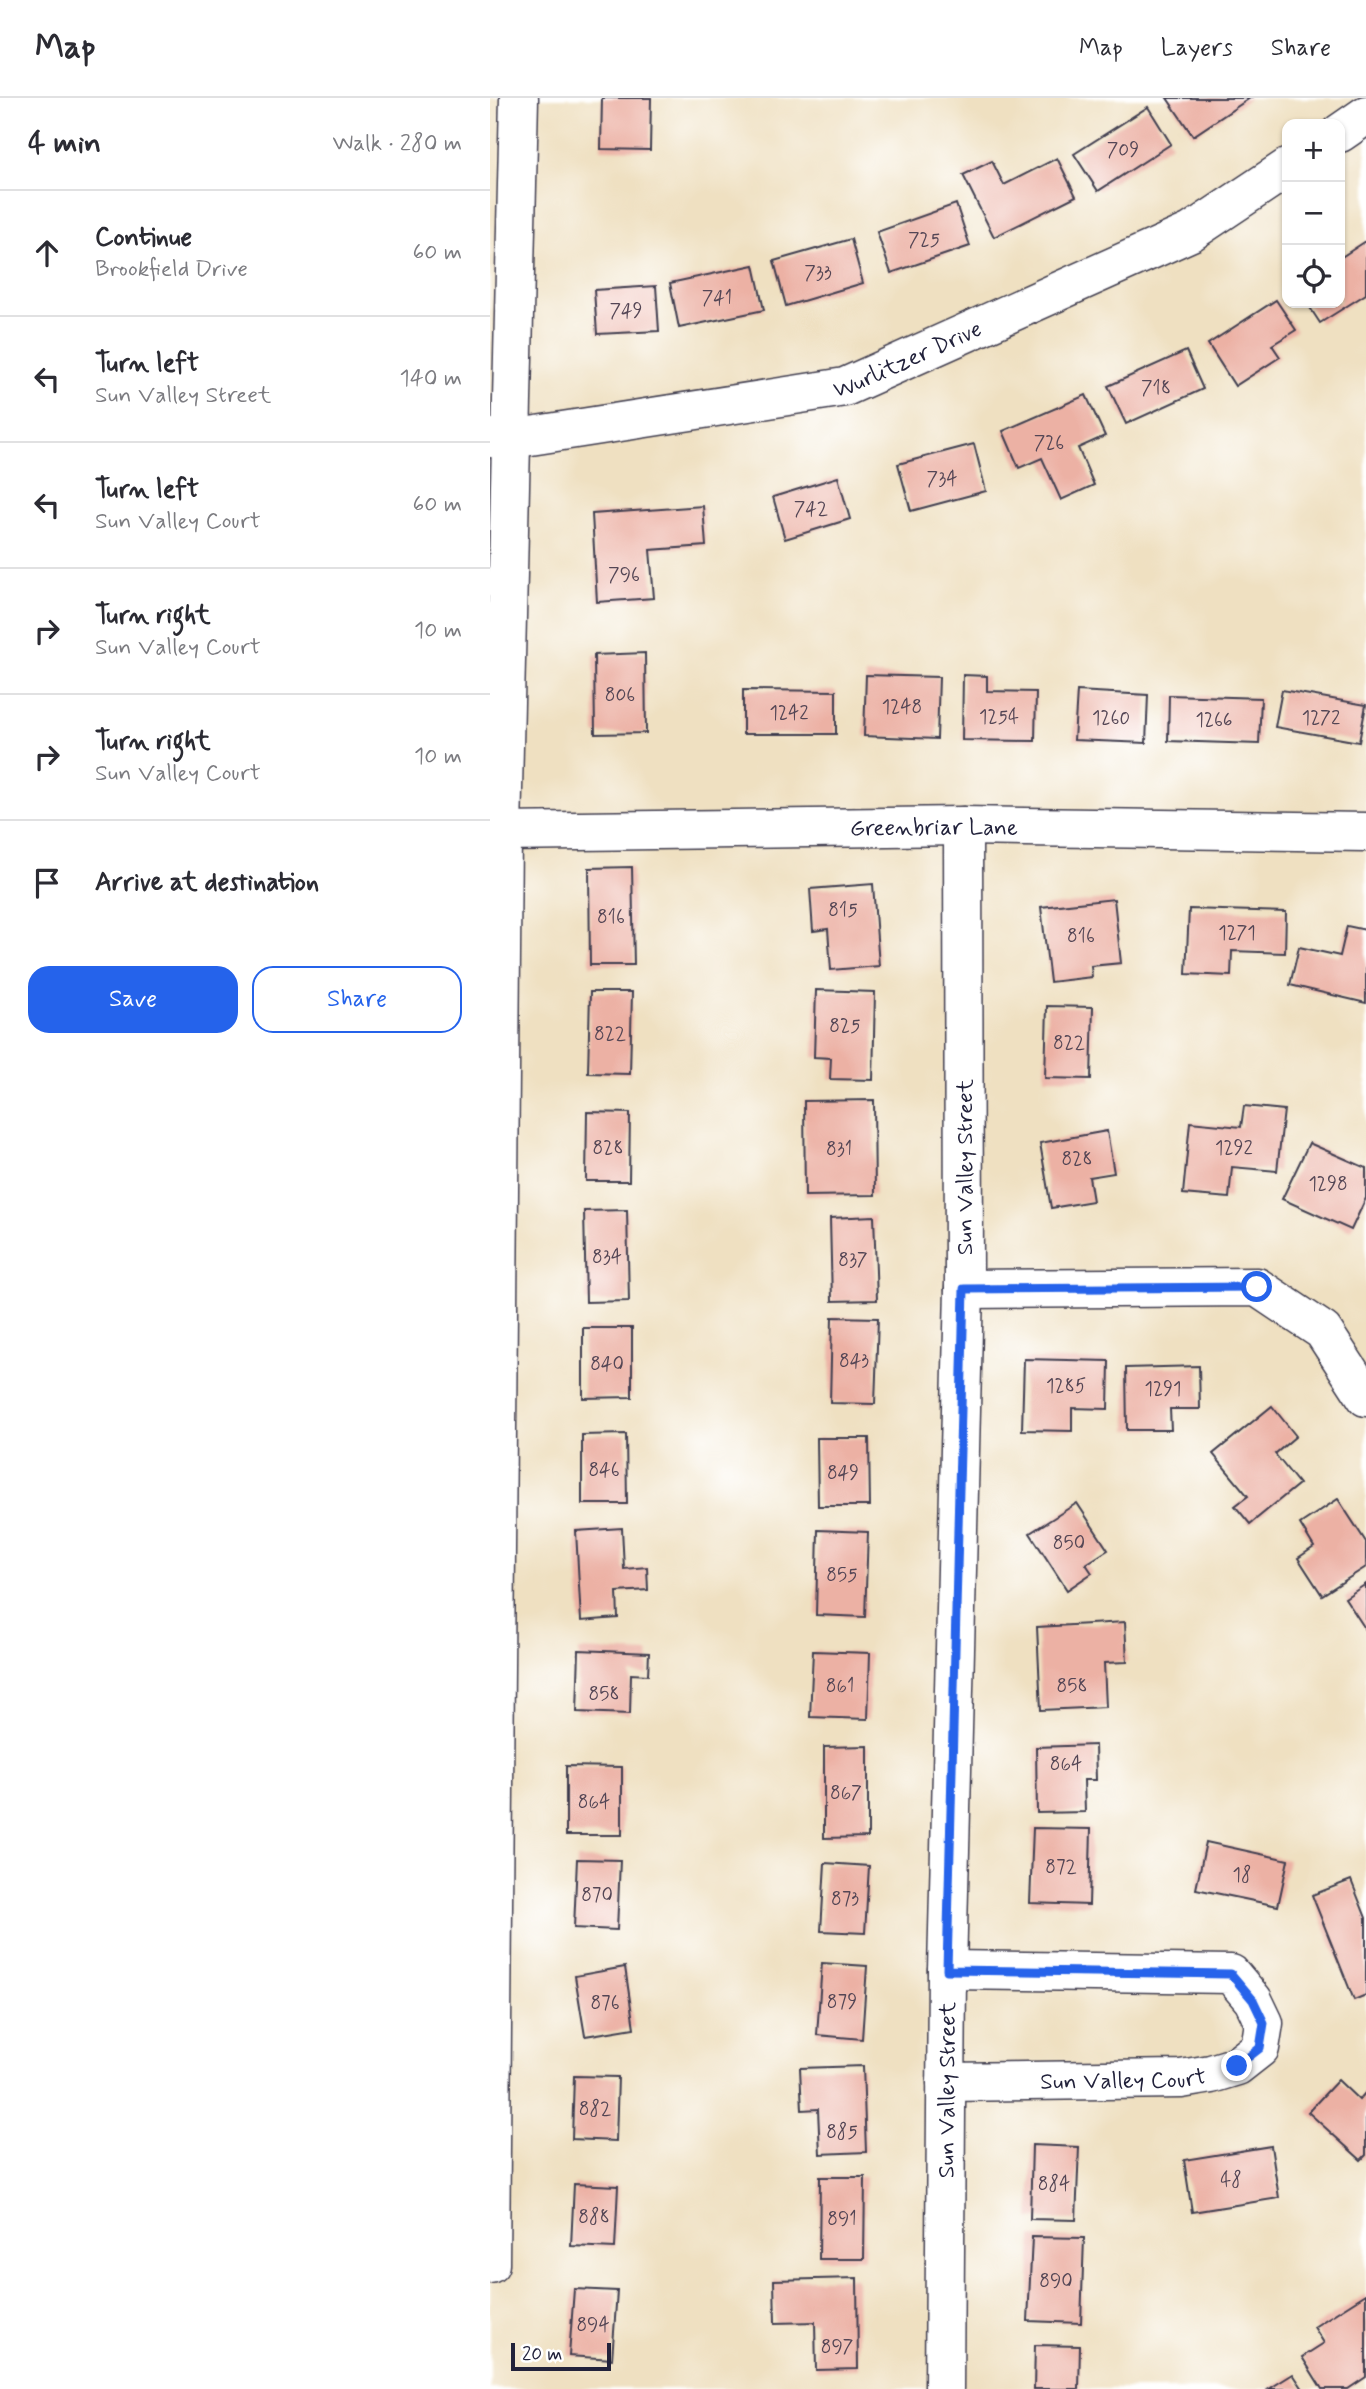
<!DOCTYPE html>
<meta charset="utf-8">
<style>
body{margin:0;font-family:Mynerve,sans-serif;background:#f2f2f3;color:#2b2b33}
.controls{position:absolute;right:21px;top:21px;display:grid;overflow:hidden;border-radius:14px;box-shadow:0 2px 5px #0004}
.controls button{width:63px;height:63px;display:grid;place-items:center;padding:0;border:0;border-bottom:2px solid #e1e1e2;background:#fff;color:#2b2b33;font:35px sans-serif}
.scale{position:absolute;left:21px;bottom:18px;width:100px;box-sizing:border-box;padding-left:7px;border:4px solid #22223b;border-top:0;font-size:19px;line-height:24px;white-space:nowrap;color:#22223b;-webkit-text-stroke:5px #fff;paint-order:stroke}
.stop{position:absolute;width:21px;height:21px;margin:-16px;border:5px solid #2563eb;border-radius:50%;background:#fff}
.stop.end{background:#2563eb;border-color:#fff;box-shadow:0 2px 7px #0008}
.list{margin:0;padding:0;list-style:none}
h2{display:flex;justify-content:space-between;align-items:center;height:91px;margin:0;padding:0 28px;font-size:30px}
h2 small{font-size:23px;font-weight:400;color:#7c7c81}
.list li{display:grid;grid-template-columns:46px 1fr auto;gap:21px;align-items:center;box-sizing:border-box;height:126px;padding:0 28px;border-top:2px solid #e1e1e2}
.list b{display:block;font-size:26px;white-space:nowrap}
.list p{margin:0;font-size:23px;white-space:nowrap;color:#7c7c81}
.list em{font-size:23px;font-style:normal;color:#7c7c81}
.actions{display:flex;gap:14px;padding:21px 28px}
.actions a{flex:1;padding:16px 0;border:2px solid #2563eb;border-radius:21px;text-align:center;font-size:24px;color:#2563eb}
.actions .main{background:#2563eb;color:#fff}
.icon{flex:none;width:38px;height:38px;fill:none;stroke:currentColor;stroke-width:2;stroke-linecap:round;stroke-linejoin:round}
.map{position:relative;flex:none;width:876px;height:2291px;overflow:hidden}
header{display:flex;align-items:center;gap:42px;box-sizing:border-box;height:98px;padding:0 35px;background:#fff;border-bottom:2px solid #e1e1e2}
header strong{font-size:33px}
nav{display:flex;gap:38px;margin-inline-start:auto;font-size:24px}
main{display:flex}
aside{flex:1;background:#fff}
.map>svg:first-child{display:block}
.building{fill:#ecb1a4}
.lines{fill:none;stroke-linecap:round;stroke-linejoin:round}
.street-casing{stroke:#413e4f;stroke-width:41}
.street{stroke:#fff;stroke-width:38}
.route{stroke:#2563eb;stroke-width:9}
.labels{text-anchor:middle;stroke-width:6;stroke-linejoin:round;paint-order:stroke}
.number-label{font-size:19px;fill:#544655}
.street-label{font-size:23px;fill:#22223b;stroke:#fff}
</style>
<header>
<strong>Map</strong>
<nav><a>Map</a><a>Layers</a><a>Share</a></nav>
</header>
<main>
<aside>
<h2>4 min<small>Walk · 280 m</small></h2>
<ul class="list">
<li><svg class="icon" aria-label="ahead" viewBox="0 0 24 24"><path d="M12 20V5M6 11l6-6 6 6"/></svg><div><b>Continue</b><p>Brookfield Drive</p></div><em>60 m</em></li>
<li><svg class="icon" aria-label="left" viewBox="0 0 24 24"><path d="M17 20v-9H6M10 6l-5 5 5 5"/></svg><div><b>Turn left</b><p>Sun Valley Street</p></div><em>140 m</em></li>
<li><svg class="icon" aria-label="left" viewBox="0 0 24 24"><path d="M17 20v-9H6M10 6l-5 5 5 5"/></svg><div><b>Turn left</b><p>Sun Valley Court</p></div><em>60 m</em></li>
<li><svg class="icon" aria-label="right" viewBox="0 0 24 24"><path d="M7 20v-9h11M14 6l5 5-5 5"/></svg><div><b>Turn right</b><p>Sun Valley Court</p></div><em>10 m</em></li>
<li><svg class="icon" aria-label="right" viewBox="0 0 24 24"><path d="M7 20v-9h11M14 6l5 5-5 5"/></svg><div><b>Turn right</b><p>Sun Valley Court</p></div><em>10 m</em></li>
<li><svg class="icon" aria-label="arrive" viewBox="0 0 24 24"><path d="M6 21V4h12l-3 4 3 4H6"/></svg><div><b>Arrive at destination</b></div></li>
</ul>
<div class="actions"><a class="main">Save</a><a>Share</a></div>
</aside>
<div class="map">
<svg width="876" height="2291" viewBox="0 0 876 2291">
<rect width="100%" height="100%" fill="#fff"/>
<filter id="ink" filterUnits="userSpaceOnUse"><feTurbulence type="fractalNoise" baseFrequency=".0143" numOctaves="2"/><feDisplacementMap in="SourceGraphic" scale="14" xChannelSelector="R" yChannelSelector="G"/><feConvolveMatrix kernelMatrix="1 2 1 2 8 2 1 2 1" color-interpolation-filters="sRGB"/></filter>
<filter id="wash" filterUnits="userSpaceOnUse"><feTurbulence type="fractalNoise" baseFrequency=".00686" numOctaves="4" result="noise"/><feDisplacementMap in="SourceGraphic" scale="28" xChannelSelector="R" yChannelSelector="G"/><feGaussianBlur stdDeviation="1.57" result="paint"/><feColorMatrix in="noise" values="0 0 0 0 0 0 0 0 0 0 0 0 0 0 0 0 0 1.4 0 .05"/><feComposite in="paint" operator="in"/></filter>
<g filter="url(#wash)">
<rect width="100%" height="100%" fill="#efe0c1"/>
<g id="blocks">
<g class="building">
<path d="M112,0H161L160,52L111,51Z"/>
<path d="M677,0H760L703,38Z"/>
<path d="M658,9L681,46L608,93L584,56Z"/>
<path d="M567,60L586,98L504,139L473,77L502,63L514,87Z"/>
<path d="M466,106L480,148L401,175L387,134Z"/>
<path d="M361,141L373,185L296,208L284,163Z"/>
<path d="M876,143V196L830,225L817,205H850V160Z"/>
<path d="M264,167L274,212L189,230L180,185Z"/>
<path d="M166,188L169,233L107,236L104,192Z"/>
<path d="M786,202L806,232L782,247L790,259L745,288L718,246Z"/>
<path d="M696,253L713,291L636,326L618,288Z"/>
<path d="M596,297L615,338L588,350L604,387L571,402L552,360L529,370L513,333Z"/>
<path d="M484,346L496,393L421,413L408,366Z"/>
<path d="M348,379L360,421L295,441L283,399Z"/>
<path d="M213,408L216,448L160,452L164,500L107,504L102,416Z"/>
<path d="M155,555L156,635L105,636L104,557Z"/>
<path d="M376,577L449,579L447,641L374,638Z"/>
<path d="M473,577L497,578V593L546,594L545,643L472,642Z"/>
<path d="M253,592L346,593V636H253Z"/>
<path d="M792,592L876,607L869,644L785,629Z"/>
<path d="M587,593L658,597L656,645L584,642Z"/>
<path d="M679,597L771,600L769,646L678,643Z"/>
<path d="M142,769L144,867H100L99,770Z"/>
<path d="M383,786L389,868L341,872L338,831L323,833L320,791Z"/>
<path d="M624,801L631,865L601,868L602,879L560,884L551,809Z"/>
<path d="M699,811L796,814L795,855L742,853L741,878L696,876Z"/>
<path d="M857,828L876,832V905L800,887L809,849L850,858Z"/>
<path d="M326,892L385,894L383,982L340,981L341,960L324,959Z"/>
<path d="M100,894H142L140,976L98,975Z"/>
<path d="M557,908L603,909L601,981L555,980Z"/>
<path d="M384,1002L385,1097L315,1098L314,1003Z"/>
<path d="M754,1008L794,1012L787,1073L742,1069L739,1100L693,1096L700,1024L751,1029Z"/>
<path d="M97,1014L140,1015L139,1083H96Z"/>
<path d="M617,1033L624,1075L599,1079L603,1103L561,1110L550,1045Z"/>
<path d="M819,1045L876,1070V1100L861,1132L792,1101Z"/>
<path d="M137,1112L139,1203L96,1204L94,1113Z"/>
<path d="M384,1118L387,1202L342,1203L340,1120Z"/>
<path d="M342,1219L388,1220L385,1306L340,1305Z"/>
<path d="M93,1230H142V1299L93,1300Z"/>
<path d="M534,1261L619,1263L618,1311L582,1310V1333L532,1332Z"/>
<path d="M709,1268L710,1311H680L681,1332H637L636,1270Z"/>
<path d="M782,1308L806,1338L785,1356L809,1386L760,1426L745,1408L758,1398L723,1356Z"/>
<path d="M136,1336L137,1406H92V1337Z"/>
<path d="M327,1340H379L380,1408H328Z"/>
<path d="M848,1401L876,1444V1469L832,1497L808,1460L824,1449L810,1426Z"/>
<path d="M587,1405L618,1452L596,1466L602,1475L577,1492L540,1435Z"/>
<path d="M132,1430L134,1471L157,1469L158,1492L127,1494L128,1520L91,1523L86,1433Z"/>
<path d="M328,1432L378,1434L375,1519L326,1517Z"/>
<path d="M876,1486V1532L855,1500Z"/>
<path d="M635,1524L637,1564L614,1565L616,1609L551,1612L547,1529Z"/>
<path d="M89,1552L159,1555L158,1577L141,1576L140,1616L87,1614Z"/>
<path d="M323,1553L380,1555L378,1621L320,1619Z"/>
<path d="M605,1647L606,1682H594L595,1714L547,1715L546,1649Z"/>
<path d="M378,1648V1739L334,1740V1649Z"/>
<path d="M76,1668L132,1669V1737H76Z"/>
<path d="M543,1730L601,1731L599,1807L540,1805Z"/>
<path d="M716,1744L798,1762L788,1808L706,1791Z"/>
<path d="M87,1761L130,1762L127,1832L84,1830Z"/>
<path d="M335,1765L379,1768L375,1835L331,1833Z"/>
<path d="M861,1782L876,1820V1897L864,1902L822,1797Z"/>
<path d="M332,1865L377,1868L372,1941L327,1937Z"/>
<path d="M135,1869L144,1930L95,1938L85,1878Z"/>
<path d="M373,1968L376,2054L330,2056L328,2011L312,2012L310,1970Z"/>
<path d="M84,1978L128,1979L126,2043L82,2041Z"/>
<path d="M848,1982L869,2002L876,1994V2057L871,2062L818,2014Z"/>
<path d="M542,2047L589,2049L586,2122L540,2121Z"/>
<path d="M781,2048L789,2100L702,2114L694,2062Z"/>
<path d="M330,2079H375L374,2161H329Z"/>
<path d="M84,2086L128,2088L125,2150L81,2148Z"/>
<path d="M542,2139L594,2140L591,2225L538,2223Z"/>
<path d="M367,2180L368,2271L326,2272L325,2224L285,2225L284,2182Z"/>
<path d="M84,2191L127,2193L122,2261L79,2258Z"/>
<path d="M876,2196V2279L858,2291H832L812,2259L834,2245L824,2229Z"/>
<path d="M545,2247L590,2248L589,2291H544Z"/>
<path d="M803,2276L813,2291H779Z"/>
</g>
</g>
</g>
<g filter="url(#ink)">
<use href="#blocks" fill-opacity="0" stroke="#413e4f" stroke-width="2"/>
<g class="lines">
<defs>
<g id="street">
<path d="M850,35L876,17"/>
<path id="s1" d="M0,340L21,341L355,289L701,134L797,70"/>
<path id="s2" d="M12,734L473,728L876,734"/>
<path d="M474,1191L767,1189L833,1233L876,1299"/>
<path id="s3" d="M456,1984L691,1981L721,1976L747,1968L770,1950L774,1925L763,1902L741,1876L457,1872"/>
<path d="M0,2166L12,734L29,0"/>
<path id="s4" d="M454,2291L457,1872L474,1191L473,728"/>
</g>
</defs>
<use href="#street" class="street-casing"/>
<use href="#street" class="street"/>
</g>
</g>
<g class="lines" filter="url(#ink)">
<path class="route" d="M747,1968L770,1950L774,1925L763,1902L741,1876L457,1872L474,1191L767,1189"/>
</g>
<g class="labels">
<g class="number-label">
<text x="633" y="58">709</text>
<text x="434" y="148">725</text>
<text x="328" y="181">733</text>
<text x="227" y="206">741</text>
<text x="136" y="219">749</text>
<text x="666" y="296">718</text>
<text x="559" y="351">726</text>
<text x="452" y="387">734</text>
<text x="321" y="417">742</text>
<text x="134" y="483">796</text>
<text x="130" y="603">806</text>
<text x="412" y="615">1248</text>
<text x="299" y="621">1242</text>
<text x="509" y="625">1254</text>
<text x="621" y="626">1260</text>
<text x="831" y="626">1272</text>
<text x="724" y="628">1266</text>
<text x="353" y="818">815</text>
<text x="121" y="825">816</text>
<text x="747" y="841">1271</text>
<text x="591" y="844">816</text>
<text x="355" y="934">825</text>
<text x="120" y="942">822</text>
<text x="579" y="951">822</text>
<text x="118" y="1056">828</text>
<text x="744" y="1056">1292</text>
<text x="349" y="1057">831</text>
<text x="587" y="1067">828</text>
<text x="838" y="1092">1298</text>
<text x="117" y="1165">834</text>
<text x="363" y="1168">837</text>
<text x="364" y="1269">843</text>
<text x="117" y="1272">840</text>
<text x="576" y="1294">1285</text>
<text x="673" y="1297">1291</text>
<text x="114" y="1378">846</text>
<text x="353" y="1381">849</text>
<text x="579" y="1451">850</text>
<text x="352" y="1483">855</text>
<text x="350" y="1594">861</text>
<text x="582" y="1594">858</text>
<text x="114" y="1602">858</text>
<text x="576" y="1672">864</text>
<text x="356" y="1701">867</text>
<text x="104" y="1710">864</text>
<text x="571" y="1775">872</text>
<text x="752" y="1783">18</text>
<text x="107" y="1803">870</text>
<text x="355" y="1807">873</text>
<text x="352" y="1910">879</text>
<text x="115" y="1911">876</text>
<text x="105" y="2017">882</text>
<text x="352" y="2040">885</text>
<text x="741" y="2088">48</text>
<text x="564" y="2092">884</text>
<text x="104" y="2125">888</text>
<text x="352" y="2127">891</text>
<text x="566" y="2189">890</text>
<text x="103" y="2233">894</text>
<text x="347" y="2255">897</text>
</g>
<g class="street-label">
<text dy="8" stroke="none"><textPath href="#s1" startOffset="427">Wurlitzer Drive</textPath></text>
<text dy="8" stroke="none"><textPath href="#s2" startOffset="432">Greenbriar Lane</textPath></text>
<text transform="translate(474 1069) rotate(-90)" y="8">Sun Valley Street</text>
<text dy="8" stroke="none"><textPath href="#s3" startOffset="177">Sun Valley Court</textPath></text>
<text dy="8" stroke="none"><textPath href="#s4" startOffset="299">Sun Valley Street</textPath></text>
</g>
</g>
</svg>
<div class="controls">
<button>+</button>
<button>−</button>
<button><svg class="icon" aria-label="locate" viewBox="0 0 24 24"><circle cx="12" cy="12" r="6"/><path d="M12 2v4M12 18v4M2 12h4M18 12h4"/></svg></button>
</div>
<div class="scale">20 m</div>
<div class="stop" style="left:767px;top:1189px"></div>
<div class="stop end" style="left:747px;top:1968px"></div>
</div>
</main>
